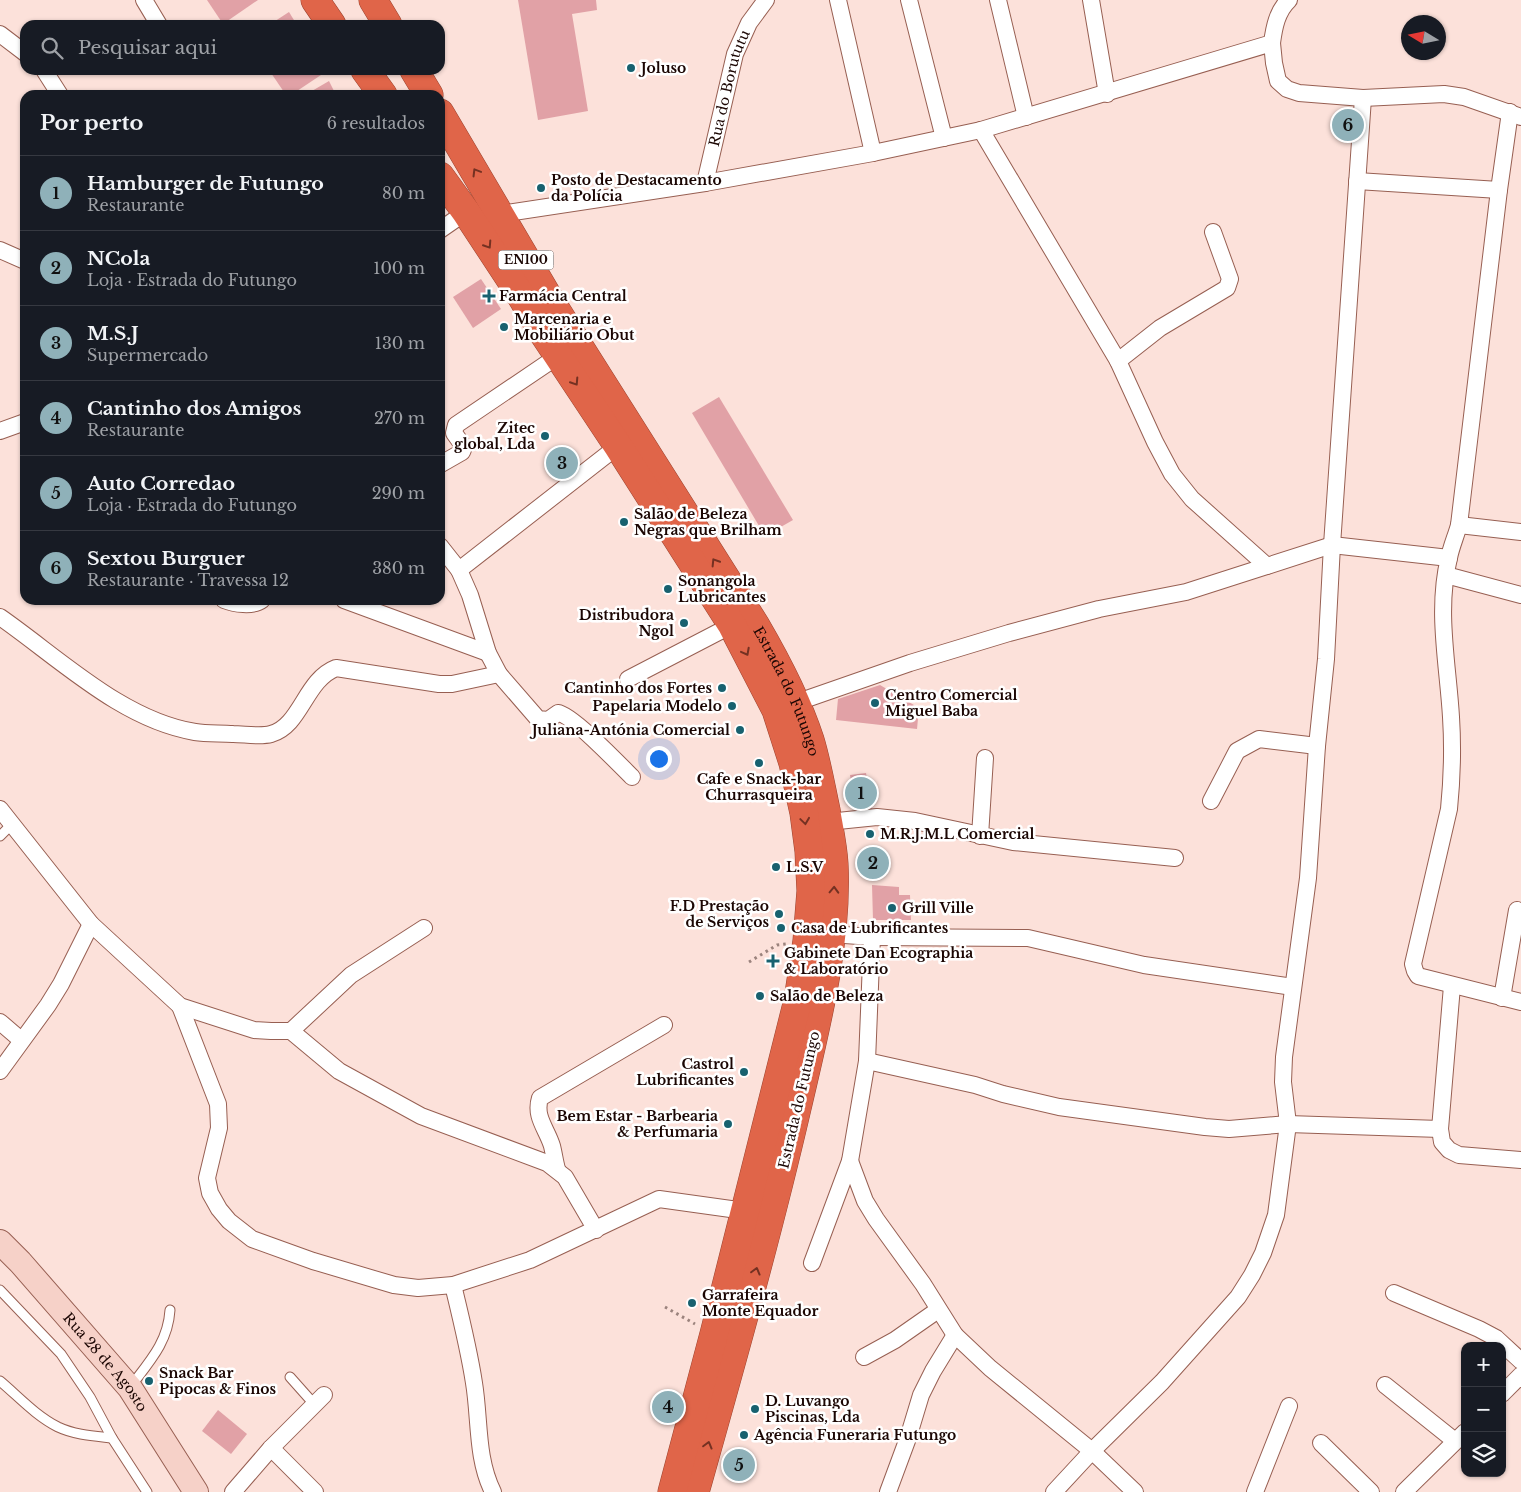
<!DOCTYPE html>
<html lang="pt">
<meta charset="utf-8">
<style>
body{margin:0;font-family:"Libre Baskerville",serif;background:#242831;color:#f1f3f6}
.controls{position:absolute;right:15px;bottom:15px;display:grid;overflow:hidden;border-radius:10px;box-shadow:0 1px 4px #0004}
.controls button{width:45px;height:45px;display:grid;place-items:center;padding:0;border:0;border-bottom:1px solid #363941;background:#171b24;color:#f1f3f6;font:25px sans-serif}
.compass{position:absolute;left:1401px;top:15px;width:45px;height:45px;border-radius:50%;background:#171b24;box-shadow:0 1px 4px #0004;rotate:280deg}
.you{position:absolute;left:658px;top:758px;width:18px;height:18px;margin:-12px;border:4px solid #fff;border-radius:50%;background:#1a73e8;box-shadow:0 0 0 8px #1a73e833}
.badge{display:grid;place-items:center;width:32px;height:32px;border-radius:50%;background:#8fb1b9;color:#111;font-size:16px;font-weight:700}
.pin{position:absolute;translate:-50% -50%;border:2px solid #fff;box-shadow:0 1px 5px #0006}
.list{margin:0;padding:0;list-style:none}
h2{display:flex;justify-content:space-between;align-items:center;height:65px;margin:0;padding:0 20px;font-size:21px}
h2 small{font-size:16px;font-weight:400;color:#9ea1a6}
.list li{display:grid;grid-template-columns:32px 1fr auto;gap:15px;align-items:center;box-sizing:border-box;height:75px;padding:0 20px;border-top:1px solid #363941}
.list b{display:block;font-size:19px;white-space:nowrap}
.list p{margin:0;font-size:16px;white-space:nowrap;color:#9ea1a6}
.list em{font-size:16px;font-style:normal;color:#9ea1a6}
.icon{flex:none;width:28px;height:28px;fill:none;stroke:currentColor;stroke-width:2;stroke-linecap:round;stroke-linejoin:round}
.map{position:relative;flex:none;width:1521px;height:1492px;overflow:hidden}
.search{position:absolute;background:#171b24;box-shadow:0 1px 4px #0004;left:20px;top:20px;width:425px;height:55px;display:flex;align-items:center;gap:12px;box-sizing:border-box;padding:0 18px;border-radius:15px;color:#9ea1a6;font-size:19px}
.panel{position:absolute;background:#171b24;box-shadow:0 1px 4px #0004;left:20px;top:90px;width:425px;height:515px;border-radius:15px}
.map>svg:first-child{display:block}
.building{fill:#e1a1a6}
.lines{fill:none;stroke-linecap:round;stroke-linejoin:round}
.lane-casing{stroke:#975f52;stroke-width:11}
.street-casing{stroke:#975f52;stroke-width:18}
.secondary-casing{stroke:#975f52;stroke-width:26}
.highway-casing{stroke:#9b4430;stroke-width:29}
.path{stroke:#9b837d;stroke-width:3;stroke-dasharray:2.5 4;stroke-linecap:butt}
.lane{stroke:#fff;stroke-width:9}
.street{stroke:#fff;stroke-width:16}
.secondary{stroke:#f6d1c8;stroke-width:24}
.highway{stroke:#e06549;stroke-width:28}
.oneway{stroke:#743122}
.poi-dot{fill:#18616f;stroke:#fff;stroke-width:2}
.labels{text-anchor:middle;stroke-width:5;stroke-linejoin:round;paint-order:stroke}
.shield{fill:#fff;stroke:#5f514f;stroke-width:1}
.shield-label{font-size:12px;font-weight:bold;fill:#1b0603}
.poi-label{font-size:14px;font-weight:bold;fill:#1b0603;stroke:#fff;text-anchor:start}
.street-label{font-size:14px;fill:#1b0603;stroke:#fff}
</style>
<div class="map">
<svg width="1521" height="1492" viewBox="0 0 1521 1492">
<rect width="100%" height="100%" fill="#fce1da"/>
<g class="building">
<path d="M207,0H258L223,24Z"/>
<path d="M518,0H596L597,10L572,14L588,111L538,120Z"/>
<path d="M289,12L297,25H269Z"/>
<path d="M269,70H322L324,73L291,95H286Z"/>
<path d="M329,81L336,95H305Z"/>
<path d="M481,279L501,309L473,328L453,297Z"/>
<path d="M719,397L793,520L765,536L692,413Z"/>
<path d="M880,685L919,708L917,729L836,720L838,699Z"/>
<path d="M866,773L872,810L856,813L850,775Z"/>
<path d="M872,885L899,887V895H910L911,920H873Z"/>
<path d="M218,1410L247,1434L231,1454L202,1431Z"/>
</g>
<g class="lines">
<defs>
<g id="lane">
<path d="M0,836L12,824"/>
<path d="M0,1290L61,1354L90,1397L112,1438L147,1492"/>
<path d="M290,1377L314,1404"/>
<path d="M0,1381C19,1397 36,1416 58,1427C75,1435 94,1436 112,1438"/>
<path d="M131,1386C150,1361 168,1342 170,1310"/>
</g>
<g id="street">
<path d="M144,0L159,25"/>
<path d="M838,0L873,153"/>
<path d="M909,0L944,138"/>
<path d="M998,0L1026,117"/>
<path d="M1091,0L1107,94"/>
<path d="M0,34L25,53"/>
<path d="M1272,43L1274,63L1278,81L1287,89L1299,93L1363,98L1444,94L1464,97L1521,117"/>
<path d="M44,70L60,95"/>
<path d="M1510,112L1499,190L1459,525C1456,536 1451,547 1449,558C1436,610 1448,665 1451,717C1453,748 1452,779 1449,809L1413,964L1415,971L1418,976L1521,1002"/>
<path d="M981,130L1118,361L1155,442L1172,474L1192,499L1267,566L1332,545L1449,558"/>
<path d="M1357,181L1499,190"/>
<path id="s1" d="M705,183L735,54L749,23L766,0"/>
<path d="M501,214L705,183L873,153L981,130L1272,43C1274,28 1277,11 1289,0"/>
<path d="M440,230L466,212"/>
<path d="M0,250L25,261"/>
<path d="M1118,361L1160,328L1227,288L1230,279L1213,232"/>
<path d="M0,431L25,422"/>
<path d="M441,464L462,452L464,447L454,433L456,425L558,356"/>
<path d="M1459,525L1521,532"/>
<path d="M440,546L459,570L470,595L488,653L499,674L538,719L548,720L558,713C571,714 620,765 632,777"/>
<path d="M459,570L618,446"/>
<path d="M1446,575L1521,595"/>
<path d="M224,600C234,604 253,607 262,600"/>
<path d="M344,600L488,653"/>
<path d="M0,617C59,658 122,720 195,732C207,734 220,733 233,734C244,734 260,737 271,734C301,726 305,680 336,668L439,684H452L499,674"/>
<path d="M628,679L732,625"/>
<path d="M795,703L910,663L1009,633L1099,609L1186,592L1267,566"/>
<path d="M1211,801L1237,751L1259,739L1317,746"/>
<path d="M0,809L91,924L180,1006L254,1030L271,1031H291L351,975L424,928"/>
<path d="M828,822L877,817L915,821L1013,842L1175,858"/>
<path d="M980,836L985,758"/>
<path d="M831,934L872,937L1028,938L1144,965L1293,987"/>
<path d="M1452,986L1440,1129L1442,1142L1449,1150L1459,1155L1521,1160"/>
<path d="M1502,998L1517,910"/>
<path d="M180,1006L218,1104L219,1128L207,1178L210,1193L219,1209L229,1221L252,1239L313,1261L394,1285L418,1288L453,1285L530,1260L659,1199L745,1211"/>
<path d="M0,1022L21,1040"/>
<path d="M291,1031L339,1071L421,1116L547,1163L565,1177L596,1230"/>
<path d="M867,1061L975,1085L1003,1094L1059,1107L1205,1127L1229,1129L1288,1124L1440,1129"/>
<path d="M0,1071L48,1005L61,984L91,924"/>
<path d="M850,1161L865,1201L876,1219L923,1284L955,1335L990,1368L1092,1451L1135,1492"/>
<path d="M557,1169C555,1162 554,1154 552,1146C547,1129 534,1117 540,1098L664,1025"/>
<path d="M812,1263L850,1161L867,1061L872,937"/>
<path d="M453,1285C461,1318 469,1350 474,1383C480,1419 476,1458 493,1492"/>
<path d="M1394,1293L1479,1329L1496,1338L1521,1361"/>
<path d="M864,1357L895,1340L938,1310"/>
<path d="M1385,1385L1455,1441"/>
<path d="M1502,1394L1521,1375"/>
<path d="M1321,1443L1371,1492"/>
<path d="M271,1448L315,1492"/>
<path d="M233,1492L271,1448L324,1395"/>
<path d="M888,1492L908,1438L921,1395L933,1371L955,1335"/>
<path d="M1054,1492L1092,1451L1162,1382L1238,1297L1252,1275L1263,1253L1276,1215L1288,1124L1283,1082L1284,1057L1308,878L1317,746L1326,659L1332,545L1363,98"/>
<path d="M1255,1492L1289,1406"/>
<path d="M1404,1492L1465,1432"/>
</g>
<g id="secondary">
<path id="s2" d="M0,1242L20,1262L130,1388L196,1492"/>
</g>
<g id="highway">
<path d="M315,0L332,25"/>
<path d="M373,0L388,25"/>
<path d="M365,70L383,95"/>
<path d="M414,70L429,95"/>
<path id="s3" d="M440,113L553,305L756,626C777,662 797,700 810,740C817,763 821,787 826,810C829,828 833,846 834,864C838,944 815,1030 797,1108C767,1237 731,1364 695,1492"/>
<path d="M440,176L466,212L518,291L545,336L618,446L732,625L776,710L793,763L804,813L809,851L811,891L807,941L798,1000L714,1334L672,1492"/>
</g>
</defs>
<use href="#lane" class="lane-casing"/>
<use href="#street" class="street-casing"/>
<use href="#secondary" class="secondary-casing"/>
<use href="#highway" class="highway-casing"/>
<g class="path">
<path d="M749,962L777,945L786,944"/>
<path d="M665,1307L695,1324"/>
</g>
<use href="#lane" class="lane"/>
<use href="#street" class="street"/>
<use href="#secondary" class="secondary"/>
<use href="#highway" class="highway"/>
</g>
<defs><path id="oneway-chevron" d="M-2-3.5L2.5 0L-2 3.5" fill="none" stroke-width="1.6" stroke-linecap="round" stroke-linejoin="round" transform="scale(1.25)"/></defs>
<g class="oneway">
<use href="#oneway-chevron" transform="translate(476 172) rotate(-121)"/>
<use href="#oneway-chevron" transform="translate(488 245) rotate(57)"/>
<use href="#oneway-chevron" transform="translate(575 382) rotate(57)"/>
<use href="#oneway-chevron" transform="translate(715 562) rotate(-122)"/>
<use href="#oneway-chevron" transform="translate(746 652) rotate(62)"/>
<use href="#oneway-chevron" transform="translate(805 821) rotate(82)"/>
<use href="#oneway-chevron" transform="translate(834 890) rotate(-88)"/>
<use href="#oneway-chevron" transform="translate(756 1271) rotate(-75)"/>
<use href="#oneway-chevron" transform="translate(708 1445) rotate(-75)"/>
</g>
<g class="poi-dot">
<circle cx="631" cy="68" r="5"/>
<circle cx="541" cy="188" r="5"/>
<path d="M486.5 288.5h5v5h5v5h-5v5h-5v-5h-5v-5h5z"/>
<circle cx="504" cy="327" r="5"/>
<circle cx="545" cy="436" r="5"/>
<circle cx="624" cy="522" r="5"/>
<circle cx="668" cy="589" r="5"/>
<circle cx="684" cy="623" r="5"/>
<circle cx="722" cy="688" r="5"/>
<circle cx="875" cy="703" r="5"/>
<circle cx="732" cy="706" r="5"/>
<circle cx="740" cy="730" r="5"/>
<circle cx="759" cy="763" r="5"/>
<circle cx="870" cy="834" r="5"/>
<circle cx="776" cy="867" r="5"/>
<circle cx="892" cy="908" r="5"/>
<circle cx="779" cy="914" r="5"/>
<circle cx="781" cy="928" r="5"/>
<path d="M770.5 953.5h5v5h5v5h-5v5h-5v-5h-5v-5h5z"/>
<circle cx="760" cy="996" r="5"/>
<circle cx="744" cy="1072" r="5"/>
<circle cx="728" cy="1124" r="5"/>
<circle cx="692" cy="1303" r="5"/>
<circle cx="149" cy="1381" r="5"/>
<circle cx="755" cy="1409" r="5"/>
<circle cx="744" cy="1435" r="5"/>
</g>
<g class="labels">
<rect class="shield" x="498.5" y="250.5" width="55" height="19" rx="4"/>
<g class="shield-label">
<text x="526" y="264">EN100</text>
</g>
<g class="poi-label">
<text x="641" y="73">Joluso</text>
<text x="551" y="185">Posto de Destacamento<tspan x="551" dy="16">da Polícia</tspan></text>
<text x="499" y="301">Farmácia Central</text>
<text x="514" y="324">Marcenaria e<tspan x="514" dy="16">Mobiliário Obut</tspan></text>
<text x="535" y="433" text-anchor="end">Zitec<tspan x="535" dy="16">global, Lda</tspan></text>
<text x="634" y="519">Salão de Beleza<tspan x="634" dy="16">Negras que Brilham</tspan></text>
<text x="678" y="586">Sonangola<tspan x="678" dy="16">Lubricantes</tspan></text>
<text x="674" y="620" text-anchor="end">Distribudora<tspan x="674" dy="16">Ngol</tspan></text>
<text x="712" y="693" text-anchor="end">Cantinho dos Fortes</text>
<text x="885" y="700">Centro Comercial<tspan x="885" dy="16">Miguel Baba</tspan></text>
<text x="722" y="711" text-anchor="end">Papelaria Modelo</text>
<text x="730" y="735" text-anchor="end">Juliana-Antónia Comercial</text>
<text x="759" y="784" text-anchor="middle">Cafe e Snack-bar<tspan x="759" dy="16">Churrasqueira</tspan></text>
<text x="880" y="839">M.R.J.M.L Comercial</text>
<text x="786" y="872">L.S.V</text>
<text x="769" y="911" text-anchor="end">F.D Prestação<tspan x="769" dy="16">de Serviços</tspan></text>
<text x="902" y="913">Grill Ville</text>
<text x="791" y="933">Casa de Lubrificantes</text>
<text x="784" y="958">Gabinete Dan Ecographia<tspan x="784" dy="16">&amp; Laboratório</tspan></text>
<text x="770" y="1001">Salão de Beleza</text>
<text x="734" y="1069" text-anchor="end">Castrol<tspan x="734" dy="16">Lubrificantes</tspan></text>
<text x="718" y="1121" text-anchor="end">Bem Estar - Barbearia<tspan x="718" dy="16">&amp; Perfumaria</tspan></text>
<text x="702" y="1300">Garrafeira<tspan x="702" dy="16">Monte Equador</tspan></text>
<text x="159" y="1378">Snack Bar<tspan x="159" dy="16">Pipocas &amp; Finos</tspan></text>
<text x="765" y="1406">D. Luvango<tspan x="765" dy="16">Piscinas, Lda</tspan></text>
<text x="754" y="1440">Agência Funeraria Futungo</text>
</g>
<g class="street-label">
<text dy="5" stroke="none"><textPath href="#s1" startOffset="98">Rua do Borututu</textPath></text>
<text dy="5" stroke="none"><textPath href="#s3" startOffset="675">Estrada do Futungo</textPath></text>
<text transform="translate(799 1100) rotate(-77)" y="5">Estrada do Futungo</text>
<text dy="5" stroke="none"><textPath href="#s2" startOffset="160">Rua 28 de Agosto</textPath></text>
</g>
</g>
</svg>
<div class="controls">
<button>+</button>
<button>−</button>
<button><svg class="icon" aria-label="layers" viewBox="0 0 24 24"><path d="M12 4l9 5-9 5-9-5zM3 14l9 5 9-5"/></svg></button>
</div>
<svg class="compass" viewBox="-18 -18 36 36"><path d="M0-13l5 13h-10z" fill="#e53935"/><path d="M0 13l5-13h-10z" fill="#9ea1a6"/></svg>
<div class="you"></div>
<div class="pin badge" style="left:861px;top:793px">1</div>
<div class="pin badge" style="left:873px;top:863px">2</div>
<div class="pin badge" style="left:562px;top:463px">3</div>
<div class="pin badge" style="left:668px;top:1407px">4</div>
<div class="pin badge" style="left:739px;top:1465px">5</div>
<div class="pin badge" style="left:1348px;top:125px">6</div>
<div class="search"><svg class="icon" aria-label="search" viewBox="0 0 24 24"><circle cx="10" cy="10" r="6"/><path d="M15 15l6 6"/></svg>Pesquisar aqui</div>
<section class="panel">
<h2>Por perto<small>6 resultados</small></h2>
<ul class="list">
<li><span class="badge">1</span><div><b>Hamburger de Futungo</b><p>Restaurante</p></div><em>80 m</em></li>
<li><span class="badge">2</span><div><b>NCola</b><p>Loja · Estrada do Futungo</p></div><em>100 m</em></li>
<li><span class="badge">3</span><div><b>M.S.J</b><p>Supermercado</p></div><em>130 m</em></li>
<li><span class="badge">4</span><div><b>Cantinho dos Amigos</b><p>Restaurante</p></div><em>270 m</em></li>
<li><span class="badge">5</span><div><b>Auto Corredao</b><p>Loja · Estrada do Futungo</p></div><em>290 m</em></li>
<li><span class="badge">6</span><div><b>Sextou Burguer</b><p>Restaurante · Travessa 12</p></div><em>380 m</em></li>
</ul>
</section>
</div>
